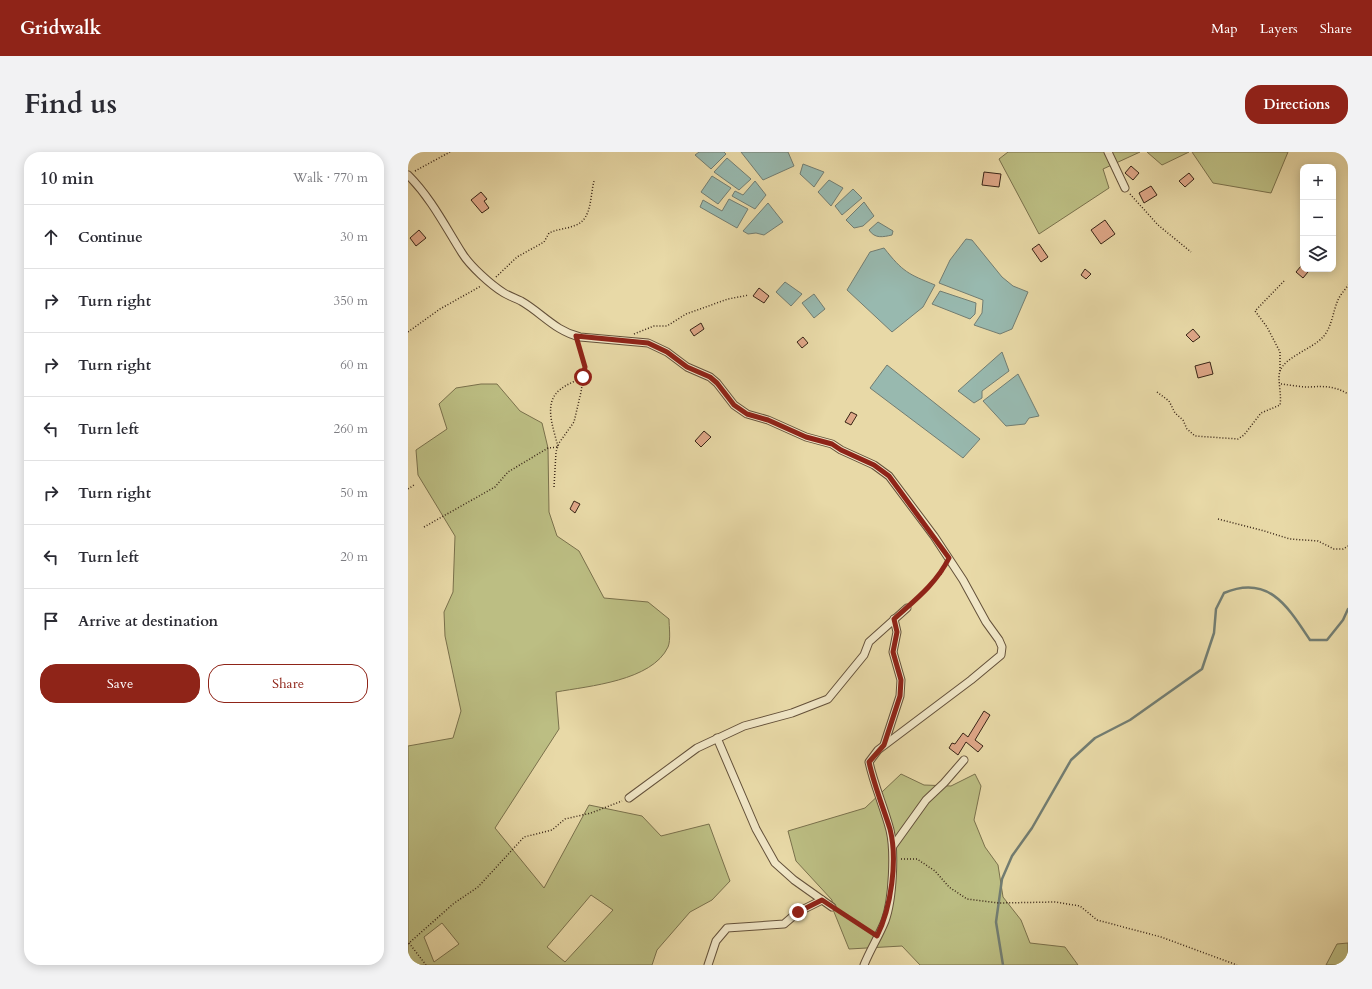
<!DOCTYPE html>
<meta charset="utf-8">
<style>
body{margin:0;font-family:Cardo,serif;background:#f2f2f3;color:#2b2b33}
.controls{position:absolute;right:12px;top:12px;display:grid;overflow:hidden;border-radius:8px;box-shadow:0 2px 10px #0003}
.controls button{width:36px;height:36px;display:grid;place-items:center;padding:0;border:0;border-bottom:1px solid #e1e1e2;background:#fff;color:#2b2b33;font:20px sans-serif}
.stop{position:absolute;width:12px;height:12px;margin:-9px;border:3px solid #8f2418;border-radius:50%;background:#fff}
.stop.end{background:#8f2418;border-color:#fff;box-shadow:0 1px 4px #0008}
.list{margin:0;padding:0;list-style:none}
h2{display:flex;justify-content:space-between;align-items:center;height:52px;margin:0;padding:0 16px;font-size:17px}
h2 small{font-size:13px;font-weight:400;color:#7c7c81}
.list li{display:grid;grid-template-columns:26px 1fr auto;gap:12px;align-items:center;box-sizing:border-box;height:64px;padding:0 16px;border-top:1px solid #e1e1e2}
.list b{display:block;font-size:15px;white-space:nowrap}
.list em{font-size:13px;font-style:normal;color:#7c7c81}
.actions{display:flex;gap:8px;padding:12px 16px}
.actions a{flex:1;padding:9px 0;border:1px solid #8f2418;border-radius:16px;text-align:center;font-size:14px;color:#8f2418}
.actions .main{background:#8f2418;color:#fff}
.icon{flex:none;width:22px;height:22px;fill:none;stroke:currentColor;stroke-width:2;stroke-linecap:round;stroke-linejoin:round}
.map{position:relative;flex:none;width:940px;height:813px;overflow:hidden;border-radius:16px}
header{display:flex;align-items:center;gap:24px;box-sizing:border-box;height:56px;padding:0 20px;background:#8f2418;color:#fff}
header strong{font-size:19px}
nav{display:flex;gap:22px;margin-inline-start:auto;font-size:14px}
.intro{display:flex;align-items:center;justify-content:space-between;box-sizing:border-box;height:96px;padding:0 24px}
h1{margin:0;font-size:28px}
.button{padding:10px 18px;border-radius:16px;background:#8f2418;color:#fff;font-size:14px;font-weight:700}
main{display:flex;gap:24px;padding:0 24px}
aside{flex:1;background:#fff;border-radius:16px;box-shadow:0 2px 10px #0003}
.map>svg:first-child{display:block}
.green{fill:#bcbe83;stroke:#7a714c;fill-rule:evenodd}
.water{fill:#98b9af;stroke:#727d72}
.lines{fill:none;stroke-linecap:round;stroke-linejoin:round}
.stream{stroke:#727d72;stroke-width:2.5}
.building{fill:#dfa788;stroke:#382416}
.street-casing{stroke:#64513a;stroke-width:9}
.path{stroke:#382416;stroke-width:1.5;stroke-dasharray:1 2;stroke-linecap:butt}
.street{stroke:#f0e6c6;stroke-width:7}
.route{stroke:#8f2418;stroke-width:5}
</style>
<header>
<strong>Gridwalk</strong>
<nav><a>Map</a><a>Layers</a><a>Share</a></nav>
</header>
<div class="intro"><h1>Find us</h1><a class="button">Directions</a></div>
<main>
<aside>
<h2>10 min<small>Walk · 770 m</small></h2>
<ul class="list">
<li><svg class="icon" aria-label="ahead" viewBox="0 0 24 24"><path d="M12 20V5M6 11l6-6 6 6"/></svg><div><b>Continue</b></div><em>30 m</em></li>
<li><svg class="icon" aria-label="right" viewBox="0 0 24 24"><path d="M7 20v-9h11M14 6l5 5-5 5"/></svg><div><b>Turn right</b></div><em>350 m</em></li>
<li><svg class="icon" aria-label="right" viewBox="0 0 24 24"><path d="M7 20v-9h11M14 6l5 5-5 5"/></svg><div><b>Turn right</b></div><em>60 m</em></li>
<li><svg class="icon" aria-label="left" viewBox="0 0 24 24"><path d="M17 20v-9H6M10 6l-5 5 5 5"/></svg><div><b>Turn left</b></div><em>260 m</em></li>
<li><svg class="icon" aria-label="right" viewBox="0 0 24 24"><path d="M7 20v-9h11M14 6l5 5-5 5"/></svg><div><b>Turn right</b></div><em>50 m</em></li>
<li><svg class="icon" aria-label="left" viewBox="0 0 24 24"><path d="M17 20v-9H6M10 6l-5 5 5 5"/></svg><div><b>Turn left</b></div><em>20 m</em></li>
<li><svg class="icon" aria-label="arrive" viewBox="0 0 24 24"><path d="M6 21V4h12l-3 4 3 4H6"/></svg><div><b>Arrive at destination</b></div></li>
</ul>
<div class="actions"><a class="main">Save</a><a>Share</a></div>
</aside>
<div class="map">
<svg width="940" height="813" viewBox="0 0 940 813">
<rect width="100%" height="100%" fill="#e8d9a7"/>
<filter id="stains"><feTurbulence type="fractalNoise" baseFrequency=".005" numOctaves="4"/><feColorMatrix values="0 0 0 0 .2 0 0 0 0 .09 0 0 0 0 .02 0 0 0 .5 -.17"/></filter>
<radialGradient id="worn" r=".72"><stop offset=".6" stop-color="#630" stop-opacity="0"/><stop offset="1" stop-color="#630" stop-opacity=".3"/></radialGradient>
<g class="green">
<path d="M600,0H732L695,17L701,36L631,82L591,7Z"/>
<path d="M739,0H781L754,13Z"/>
<path d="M784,0H880L863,41L805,31Z"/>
<path d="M73,232H89L112,259L134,271L140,296L141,360L149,384L171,399L196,446L240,450L261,467C261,474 263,488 260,495C244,529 181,534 148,540L151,577L87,676L136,736L181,653L234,664L253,684L301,672L322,729L304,748L282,760L249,798L244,813H0V594L45,586L53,559L37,484L36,460L45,440L47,384L10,323L8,298L39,277L31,252L48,236ZM183,743L205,758L157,810L139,795ZM34,771L51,792L26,810L16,785Z"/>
<path d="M493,622L516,633L543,634L567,622L573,634L566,668L577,695L590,713L595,745L613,768L622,791L657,795L670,813H512L494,794L441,797L424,755V748L388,709L380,679L457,656Z"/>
<path d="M940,791V813H918L929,792Z"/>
</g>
<g class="water">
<path d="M291,0H316L318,2L303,17L287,3Z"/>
<path d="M333,0H380L386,14L355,28Z"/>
<path d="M319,6L343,27L331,38L306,20Z"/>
<path d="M395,12L416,20L406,35L392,22Z"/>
<path d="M304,24L323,36L310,52L293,40Z"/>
<path d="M421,28L435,36L423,54L410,40Z"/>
<path d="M347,29L358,43L347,57L324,44L327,39L335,43Z"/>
<path d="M445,37L454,46L434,63L427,54Z"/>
<path d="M321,47L340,57L329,76L292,55L295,48L314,59Z"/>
<path d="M456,50L466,64L455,74L446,76L438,68Z"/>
<path d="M360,51L375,70L356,83L348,81L340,82L335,79Z"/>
<path d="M470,70L485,79L484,83C475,85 467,87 461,78Z"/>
<path d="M558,87L564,88L594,125L605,134L620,140L604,177L592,182L566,173L574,161L575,148L531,131L542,108Z"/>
<path d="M476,96C495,120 500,122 527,133L515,155L484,180L439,138L462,100Z"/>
<path d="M377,130L394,142L383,154L368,140Z"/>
<path d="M532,139L568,151L567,162L562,167L524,152Z"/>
<path d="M406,142L417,157L406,166L394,151Z"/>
<path d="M594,200L601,219L574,239V246L566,251L550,239Z"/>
<path d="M479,213L572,287L555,306L462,236Z"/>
<path d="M610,222L631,264L621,266L617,272L598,274L575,249Z"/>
</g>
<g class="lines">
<path class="stream" d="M595,813L588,770L594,727L604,704L624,676L663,608L687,586L722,568L794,517L806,481L808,457L816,441C861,422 880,455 902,488H919L935,468L940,457"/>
</g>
<g class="building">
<path d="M723,14L731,21L725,28L717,21Z"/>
<path d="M576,20L593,22L591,35L574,33Z"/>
<path d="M781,21L786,27L777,35L771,29Z"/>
<path d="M743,34L749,43L736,51L731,41Z"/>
<path d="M73,40L79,47L76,49L81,56L74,61L63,48Z"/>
<path d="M697,68L707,82L693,92L683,78Z"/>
<path d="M11,78L18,86L8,94L2,86Z"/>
<path d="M631,92L640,105L633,110L624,97Z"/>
<path d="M893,114L900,120L895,126L888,120Z"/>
<path d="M677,117L683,122L678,127L673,123Z"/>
<path d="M351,136L361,144L356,151L345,144Z"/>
<path d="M293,171L296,177L286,184L282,178Z"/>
<path d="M785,177L792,185L785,190L778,183Z"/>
<path d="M395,185L400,191L394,196L389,190Z"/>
<path d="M802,210L805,222L790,226L787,214Z"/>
<path d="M443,260L449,263L443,273L437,270Z"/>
<path d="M296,279L303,285L293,295L287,289Z"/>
<path d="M166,349L172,352L167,361L162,357Z"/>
<path d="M576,559L582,563L567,588L575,594L570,600L558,590L550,603L541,596L544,591L547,592L555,581L560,585Z"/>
</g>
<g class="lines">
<defs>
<g id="street">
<path d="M700,0L717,36"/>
<path d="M0,23C23,46 37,74 54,101C62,114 83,133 96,141C101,144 107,146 113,149C134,161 147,179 172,185L240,191L259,200L279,215L302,225L309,231L326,253L339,262L360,268L398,285L424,292L433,298L466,313L481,324L526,384L555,428L578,470L591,488L594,495L593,503L563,528L470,598L461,610C466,633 476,655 482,678C487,699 485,747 477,769C471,784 462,798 456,813"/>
<path d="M309,586L348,677L367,711L386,728L424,755"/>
<path d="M476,593L492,544L493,528L485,500L489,480L486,467"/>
<path d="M221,646L289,596L336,574L384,561L420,547L456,503L461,490L499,456"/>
<path d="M485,694L518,648L536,631L556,608"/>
<path d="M300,813L308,789L319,776L376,772L390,760L414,748"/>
</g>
</defs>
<use href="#street" class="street-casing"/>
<g class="path">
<path d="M7,19L42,0"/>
<path d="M722,42L750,73L783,100"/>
<path d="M88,125L109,105L136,90L141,81C149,77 159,77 168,73C184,67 182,44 186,29"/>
<path d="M0,180L32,157L73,134"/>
<path d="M226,182L246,174H259L278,162L320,147L341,143"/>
<path d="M872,219V200L859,175L847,159L876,129"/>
<path d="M873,232C882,233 892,235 901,235C916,234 927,234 940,242"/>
<path d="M749,240L761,249L767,261L775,268L779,277L787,284L830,287L836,283L853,261L872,253C874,242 869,227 872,219C877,205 904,197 915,185C924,175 925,159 930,148C932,143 937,138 940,133"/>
<path d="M146,335L148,300L151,291L166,270L173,240L177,215L170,192"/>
<path d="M0,337L6,333"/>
<path d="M810,367L853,378L882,387L910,389L926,397H935L940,394"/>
<path d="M16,375L87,335L100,320L140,296L150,295C146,277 134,250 153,237C159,232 168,229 175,225"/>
<path d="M505,450L534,421L537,415"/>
<path d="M493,707H509L527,719L541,735L559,747L591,751L647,750L672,754L689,768L753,785L829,813"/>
<path d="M431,760L463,780"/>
<path d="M1,791L18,813"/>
<path d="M0,792L45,752L70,735L116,685L144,678L157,667L183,661L214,649"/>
</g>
<use href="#street" class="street"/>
</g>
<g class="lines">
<path class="route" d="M175,225L177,215L168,184L240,191L259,200L279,215L302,225L309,231L326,253L339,262L360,268L398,285L424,292L433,298L466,313L481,324L541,406C528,432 507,448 486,467L489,480L485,500L493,528L492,544L476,593L461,610C466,633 475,655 482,677C490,708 483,756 469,784L414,748L390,760"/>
</g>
<rect width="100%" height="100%" filter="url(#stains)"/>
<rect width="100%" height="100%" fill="url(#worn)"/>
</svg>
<div class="controls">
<button>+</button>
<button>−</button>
<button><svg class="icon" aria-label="layers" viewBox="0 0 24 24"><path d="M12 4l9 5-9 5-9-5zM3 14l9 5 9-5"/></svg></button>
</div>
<div class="stop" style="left:175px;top:225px"></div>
<div class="stop end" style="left:390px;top:760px"></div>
</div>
</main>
